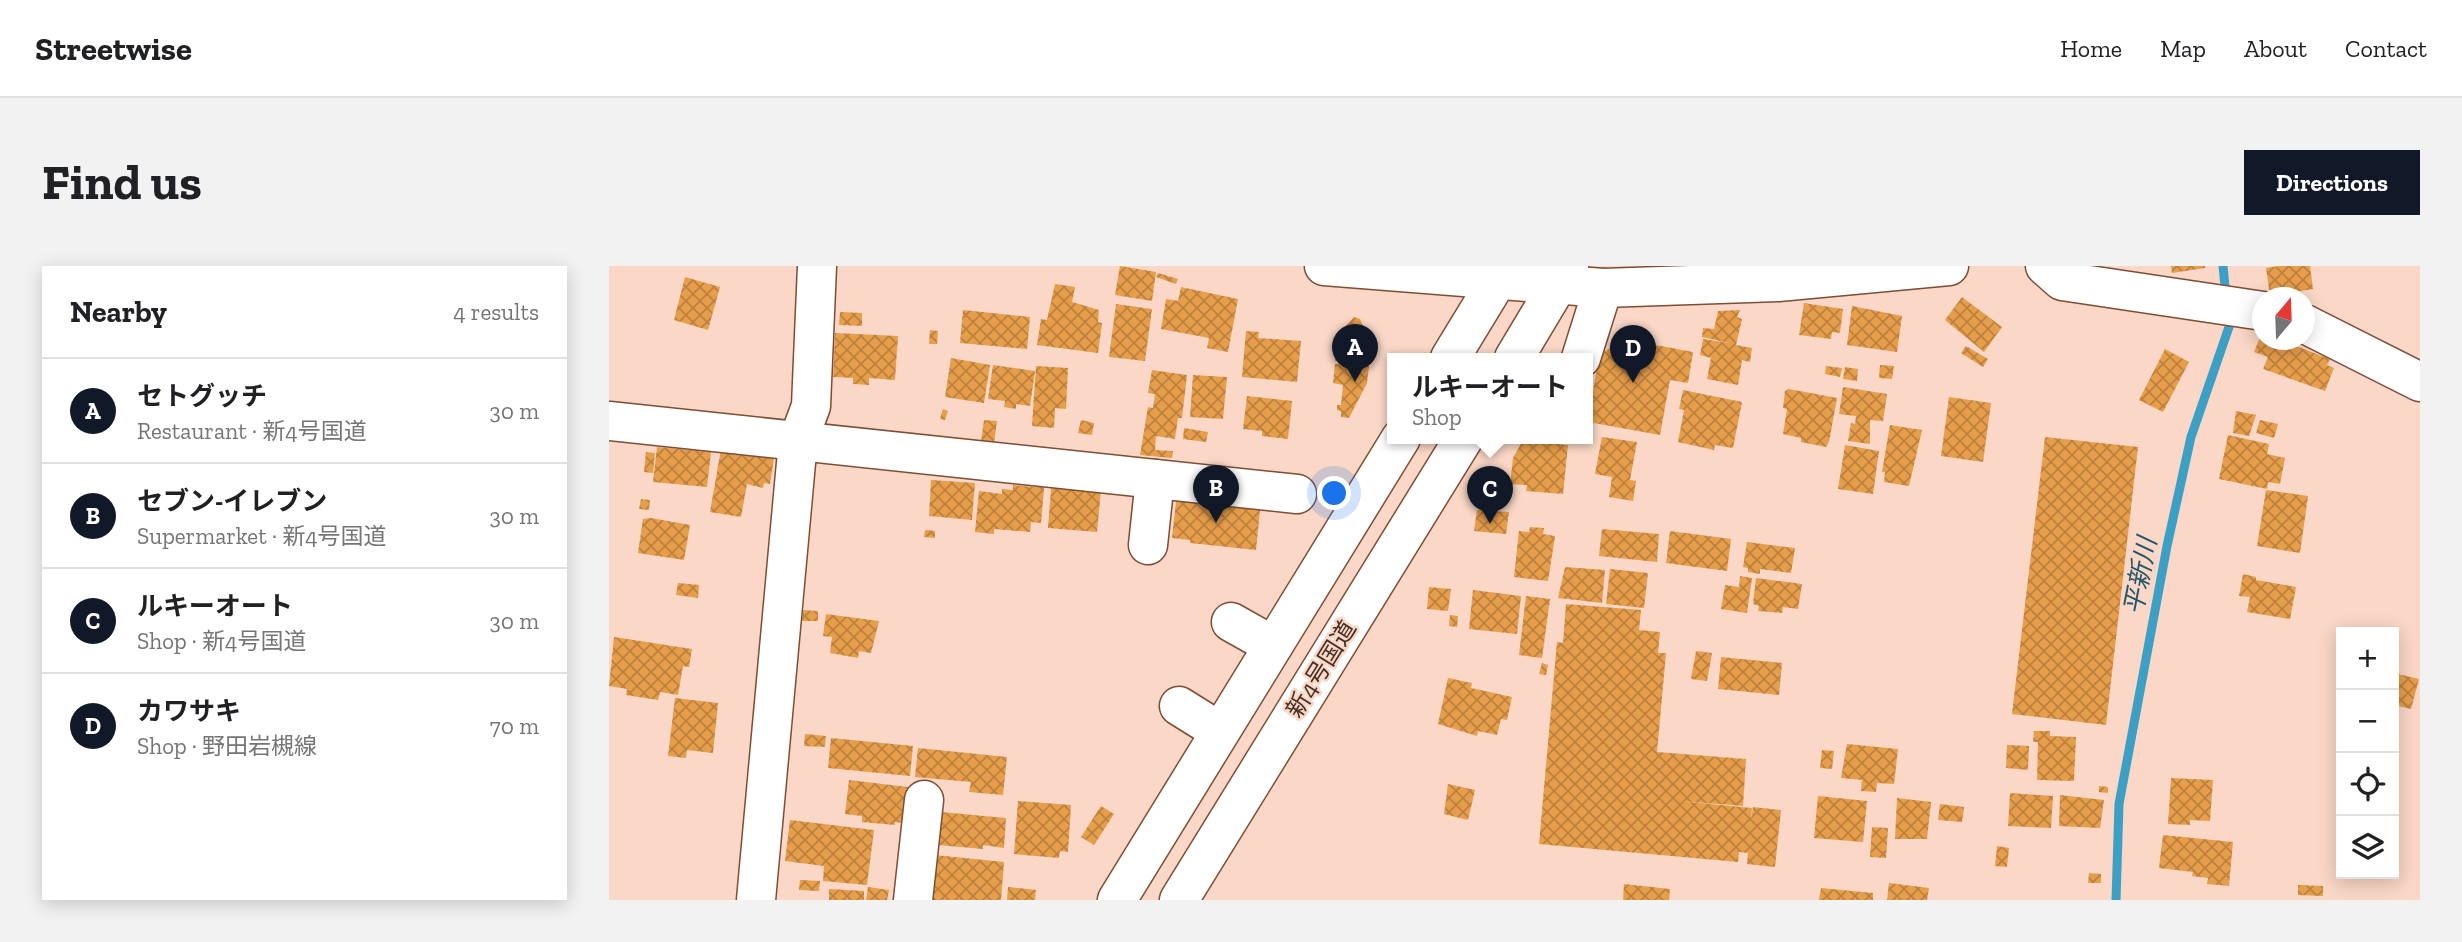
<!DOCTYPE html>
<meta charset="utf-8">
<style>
body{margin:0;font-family:"Zilla Slab","Noto Sans JP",serif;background:#f2f2f2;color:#202124}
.controls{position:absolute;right:21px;bottom:21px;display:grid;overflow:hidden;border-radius:0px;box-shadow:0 4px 18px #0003}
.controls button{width:63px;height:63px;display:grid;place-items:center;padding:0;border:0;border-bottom:2px solid #e0e0e0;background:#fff;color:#202124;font:35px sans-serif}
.compass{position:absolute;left:1643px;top:21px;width:63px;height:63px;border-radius:50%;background:#fff;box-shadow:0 4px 18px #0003;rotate:19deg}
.you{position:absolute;left:726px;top:228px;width:24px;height:24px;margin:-18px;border:5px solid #fff;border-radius:50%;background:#1a73e8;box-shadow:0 0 0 10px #1a73e833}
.badge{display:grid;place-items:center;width:46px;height:46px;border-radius:50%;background:#111827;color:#fff;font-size:23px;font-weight:700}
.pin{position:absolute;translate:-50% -58px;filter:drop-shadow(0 2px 4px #0008)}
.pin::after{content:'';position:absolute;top:37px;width:24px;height:21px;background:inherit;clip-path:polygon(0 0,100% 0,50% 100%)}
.popup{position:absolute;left:778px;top:87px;width:206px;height:91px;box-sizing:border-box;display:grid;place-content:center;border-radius:0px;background:#fff;filter:drop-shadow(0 2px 5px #0005);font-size:23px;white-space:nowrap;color:#757577}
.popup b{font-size:26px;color:#202124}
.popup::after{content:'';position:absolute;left:50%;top:100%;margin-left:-14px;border:14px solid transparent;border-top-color:#fff}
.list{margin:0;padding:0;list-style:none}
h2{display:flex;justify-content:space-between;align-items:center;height:91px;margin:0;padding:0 28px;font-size:30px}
h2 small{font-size:23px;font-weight:400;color:#757577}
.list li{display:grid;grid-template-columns:46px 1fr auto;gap:21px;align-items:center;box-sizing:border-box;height:105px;padding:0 28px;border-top:2px solid #e0e0e0}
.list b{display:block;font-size:26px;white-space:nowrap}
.list p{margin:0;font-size:23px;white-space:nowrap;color:#757577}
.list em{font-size:23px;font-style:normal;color:#757577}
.icon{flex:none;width:38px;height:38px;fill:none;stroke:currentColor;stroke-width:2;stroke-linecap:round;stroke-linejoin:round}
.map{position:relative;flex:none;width:1811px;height:634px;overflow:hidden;border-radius:0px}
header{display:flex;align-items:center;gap:42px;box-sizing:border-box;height:98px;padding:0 35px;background:#fff;border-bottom:2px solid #e0e0e0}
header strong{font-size:33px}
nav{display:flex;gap:38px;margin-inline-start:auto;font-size:24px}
.intro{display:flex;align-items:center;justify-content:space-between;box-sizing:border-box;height:168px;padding:0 42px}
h1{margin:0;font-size:49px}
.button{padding:18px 32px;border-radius:0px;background:#111827;color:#fff;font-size:24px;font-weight:700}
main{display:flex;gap:42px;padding:0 42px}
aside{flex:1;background:#fff;border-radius:0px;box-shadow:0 4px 18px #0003}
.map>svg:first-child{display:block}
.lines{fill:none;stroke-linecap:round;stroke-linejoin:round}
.stream{stroke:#3d9fc4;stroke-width:9}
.building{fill:url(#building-cross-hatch)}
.minor-casing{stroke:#7e4d34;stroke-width:41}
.major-casing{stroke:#7e4d34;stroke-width:41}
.highway-casing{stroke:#7e4d34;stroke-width:41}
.minor{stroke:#fff;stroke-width:38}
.major{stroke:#fff;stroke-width:38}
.highway{stroke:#fff;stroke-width:38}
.labels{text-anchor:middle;stroke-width:5;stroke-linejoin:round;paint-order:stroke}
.street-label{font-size:24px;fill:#452f24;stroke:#fad7c6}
.water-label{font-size:26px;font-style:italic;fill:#21566a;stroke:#fad7c6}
</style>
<header>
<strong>Streetwise</strong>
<nav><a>Home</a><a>Map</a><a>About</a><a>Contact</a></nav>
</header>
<div class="intro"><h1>Find us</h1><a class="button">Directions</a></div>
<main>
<aside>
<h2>Nearby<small>4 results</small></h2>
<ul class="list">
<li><span class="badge">A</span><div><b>セトグッチ</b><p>Restaurant · 新4号国道</p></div><em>30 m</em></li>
<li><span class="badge">B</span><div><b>セブン-イレブン</b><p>Supermarket · 新4号国道</p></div><em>30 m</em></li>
<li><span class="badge">C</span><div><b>ルキーオート</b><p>Shop · 新4号国道</p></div><em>30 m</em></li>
<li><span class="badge">D</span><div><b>カワサキ</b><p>Shop · 野田岩槻線</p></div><em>70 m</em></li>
</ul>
</aside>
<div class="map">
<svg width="1811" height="634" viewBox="0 0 1811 634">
<defs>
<pattern id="building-cross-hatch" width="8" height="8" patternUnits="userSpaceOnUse" patternTransform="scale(1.75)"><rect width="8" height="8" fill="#e79e4b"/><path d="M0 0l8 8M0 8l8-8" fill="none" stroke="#bd813e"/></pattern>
</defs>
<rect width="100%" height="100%" fill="#fad7c6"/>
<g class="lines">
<g class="stream">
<path d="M1614,0L1617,30"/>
<path d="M1507,634L1510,538L1558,280L1582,171L1620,61L1619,50"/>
</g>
</g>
<g class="building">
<path d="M511,0L547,6L543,35L506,29Z"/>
<path d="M1562,0H1596V2L1563,7Z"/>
<path d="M1670,0H1701L1704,23L1661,30L1657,2Z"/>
<path d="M549,7L569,13L567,18L547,11Z"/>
<path d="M76,11L111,21L99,64L65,54Z"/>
<path d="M446,18L466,21L463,36L490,44L489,56L493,57L489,87L428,79L432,53L438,54Z"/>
<path d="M572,21L629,33L619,86L598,82L600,72L552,63L557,33L569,35Z"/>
<path d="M1353,31L1393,61L1375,86L1336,54Z"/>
<path d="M1195,37L1234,43L1231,67L1223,66L1222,73L1190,69Z"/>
<path d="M507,38L543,43L536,95L500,91Z"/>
<path d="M1243,40L1293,50L1288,86L1238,79Z"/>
<path d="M354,44L421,51L418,83L351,77Z"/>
<path d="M1131,44L1128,51L1133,53L1127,79L1143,82L1141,96L1133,94L1129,119L1098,113L1102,92L1091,89L1094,73L1120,77L1093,71L1094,62L1105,63L1109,45Z"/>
<path d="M231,46L253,47V60L230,59Z"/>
<path d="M745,51L751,53L754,60L750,71L757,70L764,80L762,88L757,95L746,93V97L726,95L727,83L740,84V67L736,61Z"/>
<path d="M321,64L329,65L328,78H320Z"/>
<path d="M1654,64V74H1671L1721,93L1718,99L1725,102L1716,125L1654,103L1659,91L1645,86Z"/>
<path d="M637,65L650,66L649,72L692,75L688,116L633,111Z"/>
<path d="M226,67L289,70L286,114L260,112V119L244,118V112L224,111Z"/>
<path d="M1015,73L1084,86L1079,117L1061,114L1051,169L979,156L990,89Z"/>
<path d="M1357,80L1379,93L1374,101L1352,87Z"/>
<path d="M1556,83L1580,96L1554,146L1530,134Z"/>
<path d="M342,92L381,99L375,137L336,131Z"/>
<path d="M726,98L760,100L758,117L740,152L732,151V145L728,144V139H732L734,119L724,117Z"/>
<path d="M384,99L426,105L421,140L407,138V143L395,141L396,135L379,133Z"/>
<path d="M1271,99L1285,100L1283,113L1270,112Z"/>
<path d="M427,100L459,102L457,143L446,142L445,162L423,160Z"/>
<path d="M1217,100L1233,102L1231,111L1216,108Z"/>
<path d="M1236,101L1249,103L1248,115L1234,113Z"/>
<path d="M543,104L578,109L573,152H569L566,173L547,170L546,184L564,185L563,192L531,189L539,141L544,142L546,128L539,127Z"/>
<path d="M584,109L618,111L614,153L581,151Z"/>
<path d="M1234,121L1278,128L1274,155L1261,154V178L1239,175L1242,157L1246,158L1247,150L1230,148Z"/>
<path d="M1180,123L1228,132L1220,176L1217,181L1192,176V172L1174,168L1178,143L1174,142L1176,125Z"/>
<path d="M1074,124L1133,136L1124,182L1106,179L1105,184L1069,176L1075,144L1070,143Z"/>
<path d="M638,130L683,135L679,173L653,170V165L634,163Z"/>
<path d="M1340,131L1382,137L1374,196L1332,190Z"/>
<path d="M334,143L339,145L336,154L331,153Z"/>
<path d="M1627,145L1647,149L1640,170L1624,167Z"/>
<path d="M375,154L388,155L385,177L372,175Z"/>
<path d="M472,154L485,157L483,169L469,167Z"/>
<path d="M1651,154L1669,158L1665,172L1647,167Z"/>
<path d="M1281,159L1313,164L1300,220L1275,216L1276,206H1273Z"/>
<path d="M575,162L599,166L597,176L574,173Z"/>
<path d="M1619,169L1660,178L1658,188L1676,192L1671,218L1659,216L1658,223L1610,213Z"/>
<path d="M993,171L1028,176L1021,214L1027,215L1024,235L1000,231L1003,211L986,208Z"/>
<path d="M1436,171L1529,181L1497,459L1403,448Z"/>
<path d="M915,172H955L954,179H959L954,228L917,225L918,219L901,218L904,192Z"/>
<path d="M1236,179L1270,185L1264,228L1229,223Z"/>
<path d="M48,181L102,186L98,221L44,216Z"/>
<path d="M112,183L165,192L161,218L155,217L154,222L138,218L132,251L101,246Z"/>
<path d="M37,186L46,187L44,207L35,206Z"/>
<path d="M426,211L436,212L432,257L422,256L421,266L385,263V268L366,266L370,225L393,228V223L404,224V219L425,221Z"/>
<path d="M443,211L493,215L488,266L439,262Z"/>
<path d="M322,214L366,217L363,254L320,250Z"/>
<path d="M1657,224L1699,230L1691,287L1648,280Z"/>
<path d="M568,227L652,235L647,284L581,277V274L563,272Z"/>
<path d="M32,233L41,234L40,244L30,243Z"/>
<path d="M868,244L900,246L897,268L865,265Z"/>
<path d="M42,252L81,259L75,294L29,287L34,253Z"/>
<path d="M921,261L935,262L934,268L946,270L939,315L905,311L910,265L920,266Z"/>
<path d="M993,263L1050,268L1048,296L990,290Z"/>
<path d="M316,264L326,265V272L315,271Z"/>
<path d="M1061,265L1122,273L1118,305L1057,297Z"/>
<path d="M1138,276L1186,282L1182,307L1151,303V308L1139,306V302L1134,301Z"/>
<path d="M956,301L996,304L993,337L949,332Z"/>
<path d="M1001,303L1039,307L1035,342L997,338Z"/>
<path d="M1634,308L1647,311V314L1687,321L1681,353L1638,346L1641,331L1630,330Z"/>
<path d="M1131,310L1143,312L1138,347L1112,343L1116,319L1130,321Z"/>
<path d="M1147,312L1193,318L1189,343L1174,341L1173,347L1149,345L1150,340L1144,338Z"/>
<path d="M69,317L90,319L89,332L67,329Z"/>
<path d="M820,321L842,323L839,345L818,343Z"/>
<path d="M864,324L912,330L908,368L860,363Z"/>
<path d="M917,330L941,333L933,392L910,389Z"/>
<path d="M957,338L1032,344L1030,364L1051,366L1049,387H1057L1048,486L1137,493L1134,540L1070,535L1143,542L1142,554L1144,541L1172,544L1166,601L1138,598L1139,587L1130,586L1129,596L930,578L948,376L954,377Z"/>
<path d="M194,344L209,345V355H193Z"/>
<path d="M217,348L270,355L262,387L250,385L249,392L221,387L223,371L214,370Z"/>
<path d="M841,349L849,350L848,361L840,360Z"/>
<path d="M5,371L83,383L80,401L74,400L69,429L51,426L49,434L17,429L18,423L0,420Z"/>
<path d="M1087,385L1103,387L1098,415L1082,413Z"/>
<path d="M1112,391L1173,397L1170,429L1109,423Z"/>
<path d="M933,397L939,399L937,409L930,408Z"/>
<path d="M1785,407L1810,413L1802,443L1785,439Z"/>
<path d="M839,412L863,417L862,422L903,431L898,454L892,453L888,469L869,465L868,470L829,458Z"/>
<path d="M66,432L109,437L104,487L78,484L77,492L59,490Z"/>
<path d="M1425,465H1441V470L1467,471L1465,515L1428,514L1429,476H1424Z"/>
<path d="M196,468L217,470L216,481L195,480Z"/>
<path d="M222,472L304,480L301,510L219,502Z"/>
<path d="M1238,478L1289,483L1285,518L1268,517L1267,526L1252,525L1253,514L1232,512Z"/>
<path d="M1398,479L1420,480L1419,504L1397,502Z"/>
<path d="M309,482L398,491L394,529L360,526L362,516L306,511Z"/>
<path d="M1213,484L1225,485L1223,503L1211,502Z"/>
<path d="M1562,512L1604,514L1601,555L1581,554V559L1559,558Z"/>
<path d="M240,514L299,521L295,557L286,556V559L253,556V550L236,548Z"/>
<path d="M839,518L866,524L859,554L835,548Z"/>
<path d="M1490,520L1499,521V527L1490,526Z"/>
<path d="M1401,527L1444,530L1442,562L1399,560Z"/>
<path d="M1451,529L1495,534L1491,562L1450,560Z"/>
<path d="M1209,530L1258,535L1254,576L1205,572Z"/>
<path d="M1288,532L1322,536L1318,573H1286Z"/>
<path d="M409,535L462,539L459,586L451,585L450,592L405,588Z"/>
<path d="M1331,538L1355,541L1353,556L1329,554Z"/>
<path d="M492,540L505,548L485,579L472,571Z"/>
<path d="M332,546L397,552L395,582L374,579V583L329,579Z"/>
<path d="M181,554L265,564L258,619L214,615L215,600L176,595Z"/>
<path d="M1263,561L1279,562L1277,592L1261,591Z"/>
<path d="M1554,569L1624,576L1620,620L1598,618L1599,612L1583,610L1584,606L1550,602Z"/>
<path d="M1388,580L1400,582L1398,601L1386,600Z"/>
<path d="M326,589L395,596L392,634H322Z"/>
<path d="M1480,607L1492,608V617H1479Z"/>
<path d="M191,614L211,615L210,625L190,624Z"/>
<path d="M1280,617L1320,622L1318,634H1278Z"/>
<path d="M1015,618L1061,623L1060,634H1014Z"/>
<path d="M1689,619L1714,620V630L1689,629Z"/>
<path d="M259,621L280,624L278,634H257Z"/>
<path d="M399,621L427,624L426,634H398Z"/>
<path d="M1212,622L1264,627V634H1210Z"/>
<path d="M220,623L255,625V634H220Z"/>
</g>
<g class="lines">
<defs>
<g id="minor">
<path d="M1436,0L1453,15L1654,45"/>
<path d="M1696,58L1811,116"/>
<path d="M972,92L994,22"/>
<path d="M0,155L688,228"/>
<path d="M539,279L546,213"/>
<path d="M622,356L663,379"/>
<path d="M570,440L610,465"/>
<path d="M147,634L189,175L202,140L208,0"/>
<path d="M304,634L315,534"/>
</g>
<path id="major" d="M715,0L994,22L1169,16L1340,0"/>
<g id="highway">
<path d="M841,92L897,0"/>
<path d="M905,92L960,0"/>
<path d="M508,634L792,172"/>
<path d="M570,634L855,172"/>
</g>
</defs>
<use href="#minor" class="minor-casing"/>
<use href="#major" class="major-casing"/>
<use href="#highway" class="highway-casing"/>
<use href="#minor" class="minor"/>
<use href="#major" class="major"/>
<use href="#highway" class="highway"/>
</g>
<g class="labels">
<g class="street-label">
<text transform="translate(712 403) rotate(-58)" y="8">新4号国道</text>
</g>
<g class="water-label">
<text transform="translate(1531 310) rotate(-79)" y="9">平新川</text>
</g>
</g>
</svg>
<div class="controls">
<button>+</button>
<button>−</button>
<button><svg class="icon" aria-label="locate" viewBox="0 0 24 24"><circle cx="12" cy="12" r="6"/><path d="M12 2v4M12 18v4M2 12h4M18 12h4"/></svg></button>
<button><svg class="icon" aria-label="layers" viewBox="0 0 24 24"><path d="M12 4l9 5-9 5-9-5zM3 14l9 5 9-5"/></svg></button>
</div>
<svg class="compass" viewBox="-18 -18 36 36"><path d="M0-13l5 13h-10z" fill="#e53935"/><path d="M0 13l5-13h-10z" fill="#757577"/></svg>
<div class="you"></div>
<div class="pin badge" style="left:746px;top:116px">A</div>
<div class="pin badge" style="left:607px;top:257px">B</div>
<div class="pin badge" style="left:881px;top:258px">C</div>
<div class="popup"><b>ルキーオート</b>Shop</div>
<div class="pin badge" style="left:1024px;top:117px">D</div>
</div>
</main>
